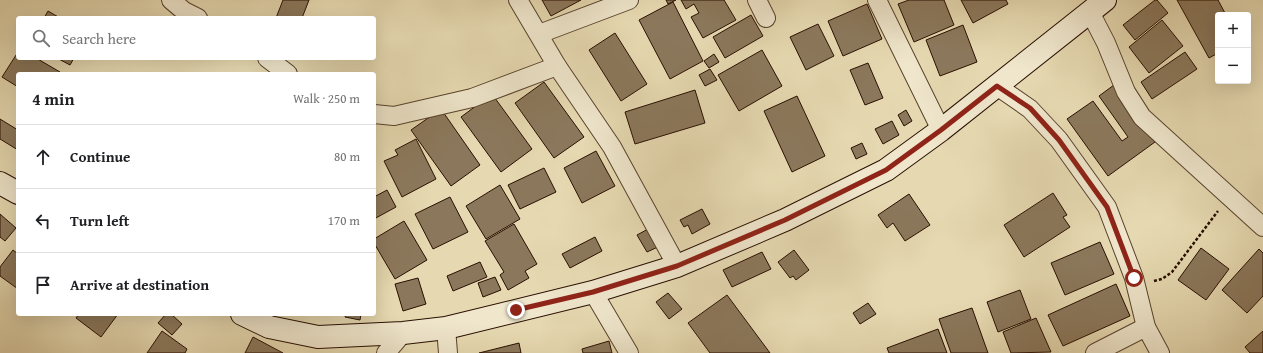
<!DOCTYPE html>
<meta charset="utf-8">
<style>
body{margin:0;font-family:"Gentium Book Plus",serif;background:#f6f6f6;color:#202124}
.controls{position:absolute;right:12px;top:12px;display:grid;overflow:hidden;border-radius:4px;box-shadow:0 4px 16px #0002}
.controls button{width:36px;height:36px;display:grid;place-items:center;padding:0;border:0;border-bottom:1px solid #e0e0e0;background:#fff;color:#202124;font:20px sans-serif}
.stop{position:absolute;width:12px;height:12px;margin:-9px;border:3px solid #8f2418;border-radius:50%;background:#fff}
.stop.end{background:#8f2418;border-color:#fff;box-shadow:0 1px 4px #0008}
.list{margin:0;padding:0;list-style:none}
h2{display:flex;justify-content:space-between;align-items:center;height:52px;margin:0;padding:0 16px;font-size:17px}
h2 small{font-size:13px;font-weight:400;color:#757577}
.list li{display:grid;grid-template-columns:26px 1fr auto;gap:12px;align-items:center;box-sizing:border-box;height:64px;padding:0 16px;border-top:1px solid #e0e0e0}
.list b{display:block;font-size:15px;white-space:nowrap}
.list em{font-size:13px;font-style:normal;color:#757577}
.icon{flex:none;width:22px;height:22px;fill:none;stroke:currentColor;stroke-width:2;stroke-linecap:round;stroke-linejoin:round}
.map{position:relative;flex:none;width:1263px;height:353px;overflow:hidden}
.search{position:absolute;background:#fff;box-shadow:0 4px 16px #0002;left:16px;top:16px;width:360px;height:44px;display:flex;align-items:center;gap:10px;box-sizing:border-box;padding:0 14px;border-radius:4px;color:#757577;font-size:15px}
.panel{position:absolute;background:#fff;box-shadow:0 4px 16px #0002;left:16px;top:72px;width:360px;height:244px;border-radius:4px}
.map>svg:first-child{display:block}
.building{fill:#8b785c;stroke:#290f00}
.lines{fill:none;stroke-linecap:round;stroke-linejoin:round}
.street-casing{stroke:#58422c;stroke-width:20}
.secondary-casing{stroke:#290f00;stroke-width:24}
.path{stroke:#290f00;stroke-width:2.5;stroke-dasharray:3 2;stroke-linecap:butt}
.street{stroke:#efe6cc;stroke-width:18}
.secondary{stroke:#efe6cc;stroke-width:22}
.route{stroke:#8f2418;stroke-width:5}
</style>
<div class="map">
<svg width="1263" height="353" viewBox="0 0 1263 353">
<rect width="100%" height="100%" fill="#e6d9b1"/>
<filter id="stains"><feTurbulence type="fractalNoise" baseFrequency=".005" numOctaves="4"/><feColorMatrix values="0 0 0 0 .2 0 0 0 0 .09 0 0 0 0 .02 0 0 0 .5 -.17"/></filter>
<radialGradient id="worn" r=".72"><stop offset=".6" stop-color="#630" stop-opacity="0"/><stop offset="1" stop-color="#630" stop-opacity=".3"/></radialGradient>
<g class="building">
<path d="M283,0H309L302,18H276Z"/>
<path d="M542,0H581L551,16Z"/>
<path d="M666,0H676L668,4Z"/>
<path d="M681,0H724L736,20L703,38L691,17L699,13L694,4L686,9Z"/>
<path d="M909,0H944L954,25L914,42L898,4Z"/>
<path d="M961,0H1006L1008,4L973,23Z"/>
<path d="M1155,0H1157L1168,13L1135,40L1123,25Z"/>
<path d="M1177,0H1218L1226,15H1218V53L1209,58Z"/>
<path d="M673,2L703,61L670,79L639,20Z"/>
<path d="M867,4L882,39L843,56L828,21Z"/>
<path d="M48,11L60,18H44Z"/>
<path d="M751,15L763,36L725,58L713,37Z"/>
<path d="M1162,20L1183,46L1149,73L1129,47Z"/>
<path d="M818,24L834,56L806,70L790,37Z"/>
<path d="M963,25L977,62L940,76L926,40Z"/>
<path d="M615,33L647,84L621,101L589,50Z"/>
<path d="M762,50L782,86L739,111L718,75Z"/>
<path d="M18,52V58H36L60,72L59,74H18V87L2,77Z"/>
<path d="M1185,52L1197,69L1152,99L1141,82Z"/>
<path d="M714,54L719,62L709,68L704,61Z"/>
<path d="M57,58H74L70,65Z"/>
<path d="M868,63L883,98L865,105L850,70Z"/>
<path d="M710,69L717,80L705,86L699,75Z"/>
<path d="M544,82L584,137L554,158L515,103Z"/>
<path d="M1114,85L1155,142L1108,176L1067,119L1093,101L1122,141L1128,137L1099,96Z"/>
<path d="M695,90L705,123L635,144L625,112Z"/>
<path d="M492,94L532,149L501,172L461,117Z"/>
<path d="M797,96L825,156L792,172L764,111Z"/>
<path d="M441,109L480,165L451,186L411,130Z"/>
<path d="M906,110L912,121L904,126L898,115Z"/>
<path d="M0,119L18,130V150L0,139Z"/>
<path d="M892,121L899,135L883,144L875,129Z"/>
<path d="M416,139L436,179L402,197L384,161L398,155L395,150Z"/>
<path d="M862,143L867,154L856,159L851,148Z"/>
<path d="M596,151L615,186L582,203L564,168Z"/>
<path d="M544,168L556,192L520,209L508,185Z"/>
<path d="M500,185L520,219L486,239L466,206Z"/>
<path d="M387,190L396,207L374,219V197Z"/>
<path d="M1053,193L1067,215L1063,217L1070,227L1024,257L1004,225Z"/>
<path d="M909,194L930,225L905,241L893,223L887,228L878,215Z"/>
<path d="M450,197L468,232L433,249L415,214Z"/>
<path d="M702,209L710,224L692,234L688,225L684,227L680,220Z"/>
<path d="M0,214L16,228L5,241L0,237Z"/>
<path d="M404,221L427,260L395,279L374,243V239Z"/>
<path d="M514,224L537,264L525,271L529,278L508,290L500,275L504,272L485,241Z"/>
<path d="M650,228L660,246L647,252L637,235Z"/>
<path d="M595,237L602,251L570,268L562,254Z"/>
<path d="M1100,242L1114,274L1065,295L1051,263Z"/>
<path d="M1201,248L1229,269L1206,300L1178,280Z"/>
<path d="M1259,249L1263,253V296L1247,313L1222,290Z"/>
<path d="M13,250L18,254V289L0,276V267Z"/>
<path d="M794,250L809,270L796,280L793,276L790,278L778,262Z"/>
<path d="M762,252L771,269L732,287L723,270Z"/>
<path d="M480,262L487,277L453,291L447,276Z"/>
<path d="M495,277L501,290L483,297L478,283Z"/>
<path d="M418,278L426,304L403,311L395,284Z"/>
<path d="M1116,284L1130,316L1063,346L1048,315Z"/>
<path d="M1020,290L1031,319L998,332L987,302Z"/>
<path d="M668,293L682,309L669,319L656,302Z"/>
<path d="M727,295L770,353H710L688,323Z"/>
<path d="M868,303L876,314L860,324L853,313Z"/>
<path d="M972,308L988,353H951L939,319Z"/>
<path d="M79,314H118L101,337L76,318Z"/>
<path d="M166,314H171L182,324L172,335L158,323Z"/>
<path d="M346,314H361L360,320L345,317Z"/>
<path d="M1036,318L1051,352L1011,353L1003,332Z"/>
<path d="M938,329L947,353H889L887,348Z"/>
<path d="M162,331L187,349L185,353H147Z"/>
<path d="M1263,331V353H1250L1245,347Z"/>
<path d="M253,337L283,353H245Z"/>
<path d="M609,341L612,353H583L582,349Z"/>
<path d="M519,343L521,353H479Z"/>
</g>
<g class="lines">
<defs>
<g id="street">
<path d="M171,0L184,11L198,18"/>
<path d="M518,0L557,66L612,147L677,266"/>
<path d="M757,0L766,18"/>
<path d="M877,0L941,130"/>
<path d="M1090,12L1106,43L1126,92L1142,117L1263,227"/>
<path d="M539,34L629,0"/>
<path d="M267,58L288,74"/>
<path d="M997,86L1030,109L1059,140L1107,207L1134,278L1146,327L1160,353"/>
<path d="M374,114L394,116L472,98L557,66"/>
<path d="M593,292L629,353"/>
<path d="M446,328L448,353"/>
<path d="M386,353L403,333"/>
<path d="M1095,353L1146,327"/>
</g>
<g id="secondary">
<path d="M0,183L18,193"/>
<path d="M242,314L269,327L318,337L403,333L446,328L593,292L677,266L785,220L886,170L941,130L1105,0"/>
</g>
</defs>
<use href="#street" class="street-casing"/>
<use href="#secondary" class="secondary-casing"/>
<path class="path" d="M1154,281L1162,279L1172,272L1218,211"/>
<use href="#street" class="street"/>
<use href="#secondary" class="secondary"/>
</g>
<g class="lines">
<path class="route" d="M516,310L593,292L677,266L785,220L886,170L941,130L997,86L1030,108L1059,140L1107,207L1134,278"/>
</g>
<rect width="100%" height="100%" filter="url(#stains)"/>
<rect width="100%" height="100%" fill="url(#worn)"/>
</svg>
<div class="controls">
<button>+</button>
<button>−</button>
</div>
<div class="stop" style="left:1134px;top:278px"></div>
<div class="stop end" style="left:516px;top:310px"></div>
<div class="search"><svg class="icon" aria-label="search" viewBox="0 0 24 24"><circle cx="10" cy="10" r="6"/><path d="M15 15l6 6"/></svg>Search here</div>
<section class="panel">
<h2>4 min<small>Walk · 250 m</small></h2>
<ul class="list">
<li><svg class="icon" aria-label="ahead" viewBox="0 0 24 24"><path d="M12 20V5M6 11l6-6 6 6"/></svg><div><b>Continue</b></div><em>80 m</em></li>
<li><svg class="icon" aria-label="left" viewBox="0 0 24 24"><path d="M17 20v-9H6M10 6l-5 5 5 5"/></svg><div><b>Turn left</b></div><em>170 m</em></li>
<li><svg class="icon" aria-label="arrive" viewBox="0 0 24 24"><path d="M6 21V4h12l-3 4 3 4H6"/></svg><div><b>Arrive at destination</b></div></li>
</ul>
</section>
</div>
